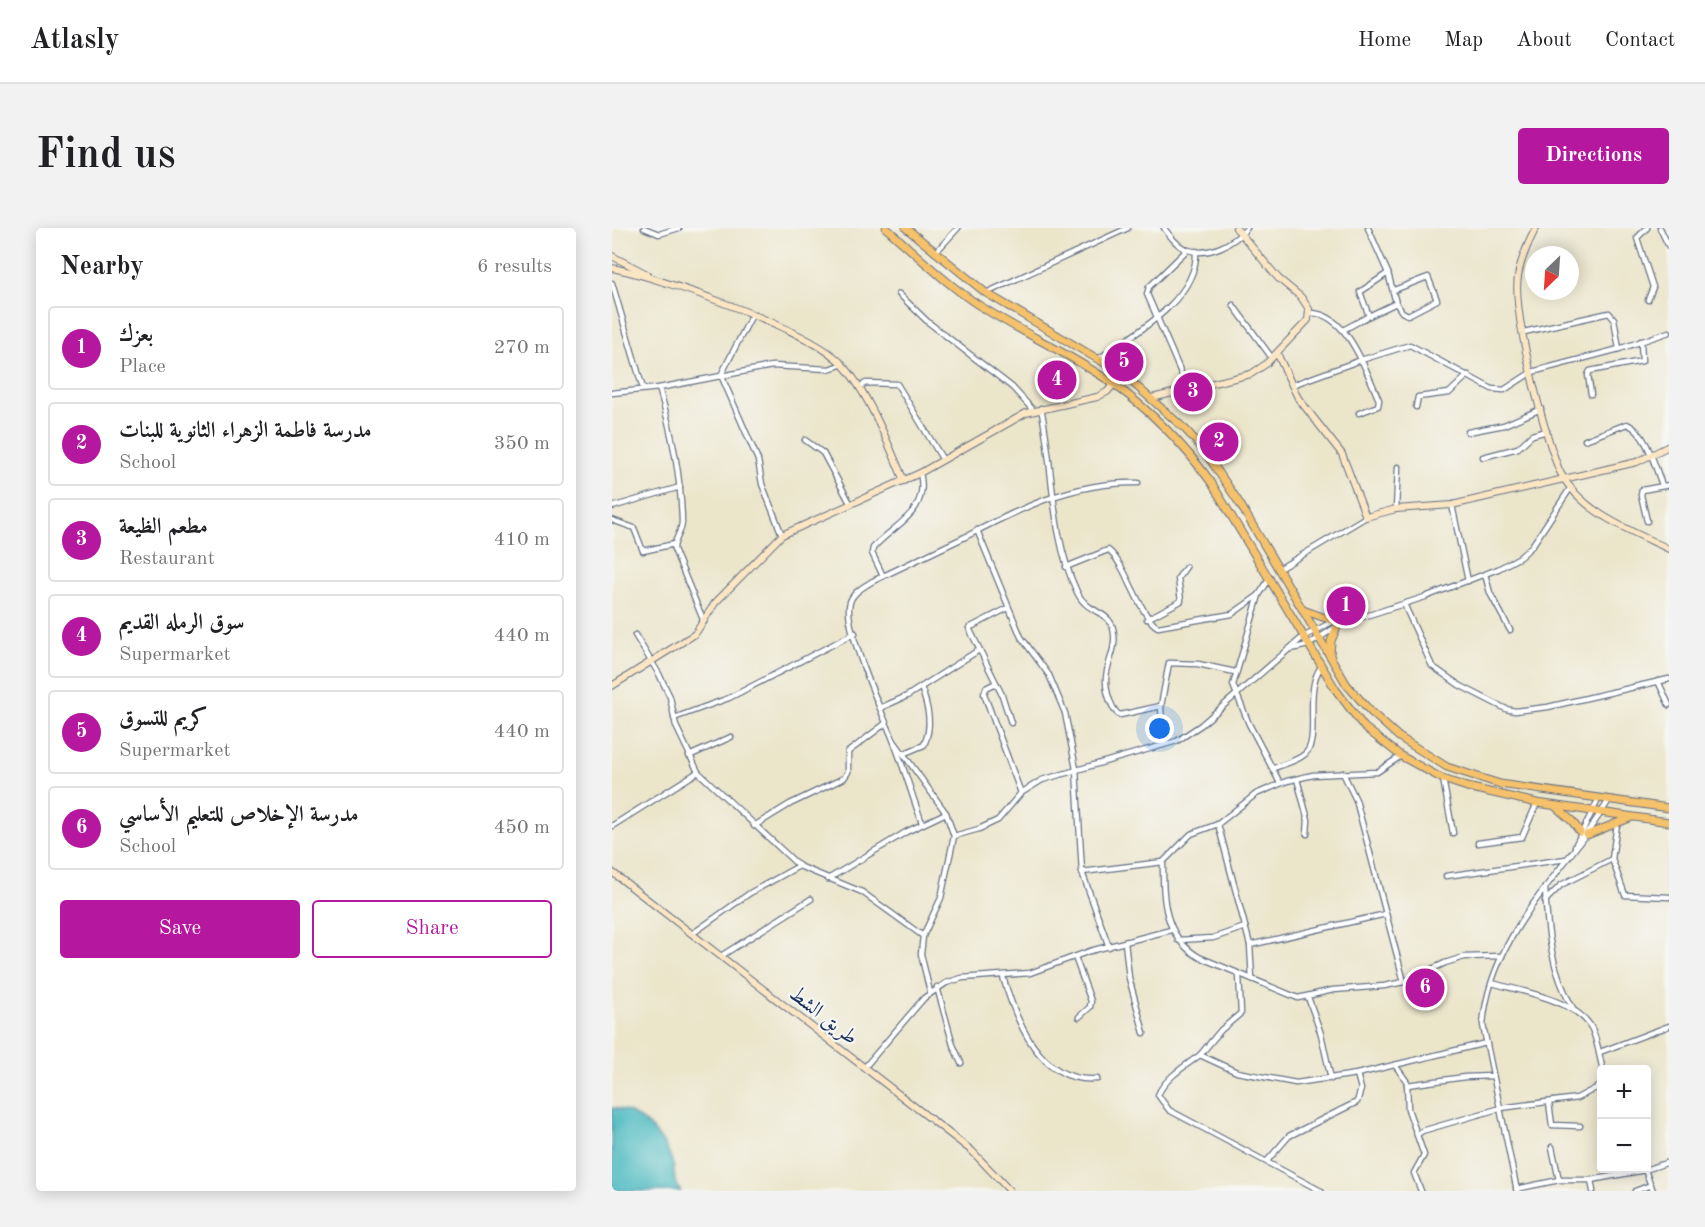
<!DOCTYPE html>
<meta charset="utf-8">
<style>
body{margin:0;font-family:"Old Standard TT",Amiri,serif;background:#f2f2f2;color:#202124}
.controls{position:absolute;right:18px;bottom:18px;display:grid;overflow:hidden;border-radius:6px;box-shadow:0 3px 15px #0003}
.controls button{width:54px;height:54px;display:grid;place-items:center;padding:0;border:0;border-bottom:2px solid #e0e0e0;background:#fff;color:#202124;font:30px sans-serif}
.compass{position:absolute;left:913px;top:18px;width:54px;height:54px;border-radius:50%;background:#fff;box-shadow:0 3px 15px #0003;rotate:205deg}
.you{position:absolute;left:548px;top:501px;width:21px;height:21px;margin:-15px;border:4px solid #fff;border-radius:50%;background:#1a73e8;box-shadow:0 0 0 9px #1a73e833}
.badge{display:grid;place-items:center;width:39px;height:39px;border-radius:50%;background:#b5179e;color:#fff;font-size:20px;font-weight:700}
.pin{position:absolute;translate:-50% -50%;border:3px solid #fff;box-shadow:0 2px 6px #0006}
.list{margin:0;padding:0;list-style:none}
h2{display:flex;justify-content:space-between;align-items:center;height:78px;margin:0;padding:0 24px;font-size:26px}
h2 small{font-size:20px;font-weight:400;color:#757577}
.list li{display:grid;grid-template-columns:39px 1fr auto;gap:18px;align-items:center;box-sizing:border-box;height:84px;margin:0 12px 12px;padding:0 12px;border:2px solid #e0e0e0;border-radius:6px}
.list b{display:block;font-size:22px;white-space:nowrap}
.list p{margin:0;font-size:20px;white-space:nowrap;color:#757577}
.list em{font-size:20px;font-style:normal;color:#757577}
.actions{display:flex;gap:12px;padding:18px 24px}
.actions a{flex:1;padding:14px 0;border:2px solid #b5179e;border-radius:6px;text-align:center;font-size:21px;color:#b5179e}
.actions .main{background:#b5179e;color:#fff}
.map{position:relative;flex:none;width:1057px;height:963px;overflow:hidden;border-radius:6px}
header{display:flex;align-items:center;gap:36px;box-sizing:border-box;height:84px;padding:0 30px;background:#fff;border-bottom:2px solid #e0e0e0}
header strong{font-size:28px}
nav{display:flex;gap:33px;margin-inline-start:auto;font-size:21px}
.intro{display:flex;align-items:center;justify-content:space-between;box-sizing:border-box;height:144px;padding:0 36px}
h1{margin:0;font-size:42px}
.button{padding:15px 27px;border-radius:6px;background:#b5179e;color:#fff;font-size:21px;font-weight:700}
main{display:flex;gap:36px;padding:0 36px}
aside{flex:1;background:#fff;border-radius:6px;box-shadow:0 3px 15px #0003}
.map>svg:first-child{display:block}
.water{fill:#4ab9c0;stroke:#32748f;stroke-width:1.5}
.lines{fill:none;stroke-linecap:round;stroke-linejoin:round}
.street-casing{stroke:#646f84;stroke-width:7}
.secondary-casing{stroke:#646f84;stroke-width:8}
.primary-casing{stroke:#646f84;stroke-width:9}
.street{stroke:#fff;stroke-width:4.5}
.secondary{stroke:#fbe6c4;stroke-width:6}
.primary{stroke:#f5c16b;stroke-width:7}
.labels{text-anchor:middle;stroke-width:4.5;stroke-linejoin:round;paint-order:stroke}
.street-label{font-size:21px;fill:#1b2f5e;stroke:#f6f6f2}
</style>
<header>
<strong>Atlasly</strong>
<nav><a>Home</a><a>Map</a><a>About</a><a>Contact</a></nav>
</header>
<div class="intro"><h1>Find us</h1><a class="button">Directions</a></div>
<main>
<aside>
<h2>Nearby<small>6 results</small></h2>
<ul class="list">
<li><span class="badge">1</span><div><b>بعزك</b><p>Place</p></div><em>270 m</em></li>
<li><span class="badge">2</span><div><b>مدرسة فاطمة الزهراء الثانوية للبنات</b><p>School</p></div><em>350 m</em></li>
<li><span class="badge">3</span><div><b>مطعم الظيعة</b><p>Restaurant</p></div><em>410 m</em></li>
<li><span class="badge">4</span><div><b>سوق الرمله القديم</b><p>Supermarket</p></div><em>440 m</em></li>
<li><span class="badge">5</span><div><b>كريم للتسوق</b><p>Supermarket</p></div><em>440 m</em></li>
<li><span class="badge">6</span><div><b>مدرسة الإخلاص للتعليم الأساسي</b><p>School</p></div><em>450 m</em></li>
</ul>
<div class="actions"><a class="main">Save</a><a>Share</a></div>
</aside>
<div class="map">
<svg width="1057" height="963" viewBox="0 0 1057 963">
<rect width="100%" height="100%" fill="#f6f6f2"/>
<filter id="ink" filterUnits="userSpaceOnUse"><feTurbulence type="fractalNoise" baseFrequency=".0167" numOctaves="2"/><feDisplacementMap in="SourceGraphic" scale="12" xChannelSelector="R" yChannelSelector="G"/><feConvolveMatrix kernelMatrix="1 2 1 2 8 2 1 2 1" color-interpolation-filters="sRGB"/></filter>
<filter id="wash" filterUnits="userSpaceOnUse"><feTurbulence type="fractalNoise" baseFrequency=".008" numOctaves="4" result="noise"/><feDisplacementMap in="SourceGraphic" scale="24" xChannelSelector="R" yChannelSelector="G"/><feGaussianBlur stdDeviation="1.35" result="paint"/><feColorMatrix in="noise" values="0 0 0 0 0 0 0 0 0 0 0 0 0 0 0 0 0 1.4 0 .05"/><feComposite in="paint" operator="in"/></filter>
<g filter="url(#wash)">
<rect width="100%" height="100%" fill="#ebe5ca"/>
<path class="water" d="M0,880C27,882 54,910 61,936C64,946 60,955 69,963H0Z"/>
</g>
<g filter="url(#ink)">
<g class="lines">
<defs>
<g id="street">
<path d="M32,0L47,6L67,0"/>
<path d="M552,0C558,8 566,19 576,22C597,29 622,15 635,0"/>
<path d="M756,0L776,45L784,75L790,84L796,87L825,72L816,49L782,62"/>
<path d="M1035,0L1025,10L1041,59L1036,72"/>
<path d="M1048,0L1057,19"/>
<path d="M575,22L537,59L535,66L576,161"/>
<path d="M323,25L346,0"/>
<path d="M0,55L31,161"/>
<path d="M374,65L516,0"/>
<path d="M287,66L316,94L400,159L421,182"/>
<path d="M621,77L660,130"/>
<path d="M698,85C735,84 754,143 767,172L766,178L747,185"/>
<path d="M140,87L109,147L146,232L150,256L170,307"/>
<path d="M757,88L784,75"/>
<path d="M731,102L757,88L748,64L776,45"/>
<path d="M912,104L997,85L1002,91L1007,121"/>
<path d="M486,131C521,107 586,72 584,23"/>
<path d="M680,157L749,132L798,117L880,161L892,162L920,144L1007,121L1057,104"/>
<path d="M247,159L254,155L285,156L331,232"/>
<path d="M0,165L47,160"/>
<path d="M979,166L976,147L978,143L1030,133L1029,113"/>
<path d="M804,179L806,169L837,165L856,147"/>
<path d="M429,180C442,241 438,307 465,364C476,388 500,381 502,406C505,430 486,441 498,473C501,479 502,484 508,487L549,478"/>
<path d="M856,204L892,197L929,181"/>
<path d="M193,212L211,225L238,275"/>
<path d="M973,212L1015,196C1035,204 1043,239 1050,257"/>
<path d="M871,229L906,220L920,207L935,203"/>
<path d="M840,277L856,353"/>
<path d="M0,279L68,259"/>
<path d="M784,281L786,239"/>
<path d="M0,292L22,300L31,323L62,316"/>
<path d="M1035,293L1029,267L1030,262L1057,257"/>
<path d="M365,302L409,409L437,447L453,485L464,541L470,644"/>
<path d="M454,339L496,322C514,335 529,391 546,399L620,386L647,367"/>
<path d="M667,341L754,289"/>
<path d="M873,346L878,365L898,402"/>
<path d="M271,348L260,325L261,320C282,296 318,285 308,245"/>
<path d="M658,350L647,367L621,457L637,496L668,555"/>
<path d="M792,376L820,438L847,457L894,481L903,483L936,479L1057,451"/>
<path d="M396,380L357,400L390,467L399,495"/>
<path d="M535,391L569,373L566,350L574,339"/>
<path d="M92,394L62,321C62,311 70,304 70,294C69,248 60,204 47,160L160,138L217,141L231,136"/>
<path d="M732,395L813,369L886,341L908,329L920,318L959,259"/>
<path d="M23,407L47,446L58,469L64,498L86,544L187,638L250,664L311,708"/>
<path d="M679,421L696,417L724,399"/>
<path d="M1046,453L1057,477"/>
<path d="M384,455L374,460L372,466L409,565"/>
<path d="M268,480L295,468L367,422"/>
<path d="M62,490L117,470L243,405"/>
<path d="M282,513L334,585L342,608L329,670L311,708L309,726L318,764"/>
<path d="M551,517L549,478L557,435L586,436L623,444"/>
<path d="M293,525L312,517C321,497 316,479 309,459"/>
<path d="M77,528L119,509"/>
<path d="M789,528L765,544L701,547L675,553L644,566L606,596L579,606L551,634C551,671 551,708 587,729L686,770L721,762L772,758L792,754L833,735L852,729L890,728"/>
<path d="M662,540C672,536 685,533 693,526C709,512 691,462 709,439"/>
<path d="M731,545L744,572L792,754"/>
<path d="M685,551L696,592L695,606"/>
<path d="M831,551L841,605"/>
<path d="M310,595C300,567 291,537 280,509C270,484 230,397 238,374C241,364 253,358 261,353C292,338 322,324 353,309C407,281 462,253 526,255"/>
<path d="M606,596L638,717"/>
<path d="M1005,596L1000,631L1013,667L1057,669"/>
<path d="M0,598L86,544"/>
<path d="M142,598L178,576L232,550L236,544V524L274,495"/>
<path d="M342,608L367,601L386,592L409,565L430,552L565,513L589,497L691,409L722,393H734"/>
<path d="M866,615L910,609L925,575"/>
<path d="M963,618L987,570"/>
<path d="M834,648L954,631"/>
<path d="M216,651L294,604L334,585"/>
<path d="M933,659C935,702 939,744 962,782"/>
<path d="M933,673L949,657L1000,631"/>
<path d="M80,706L138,665L187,638"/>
<path d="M566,712L601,710L633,699"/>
<path d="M513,714L517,750L532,805"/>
<path d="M497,719L470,644L551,634"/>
<path d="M109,728L199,671"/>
<path d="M463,729L479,773L478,779L467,789"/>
<path d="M391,749C404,793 428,856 485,851"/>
<path d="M640,751L638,717L774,686"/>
<path d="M880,755C908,763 966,772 980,801C986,814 987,828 991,842"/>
<path d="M325,759L341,817L349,835"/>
<path d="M696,769L709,806L719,851"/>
<path d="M988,824L1057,798"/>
<path d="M588,827L609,802L629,785L627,747"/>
<path d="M783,837L795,854L796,881L805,907"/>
<path d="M252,840L312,770L334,755L350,750L418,745L478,723L559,702"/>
<path d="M795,857L853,849L881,848"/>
<path d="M937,875L940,897L968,898"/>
<path d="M940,919L947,952"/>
<path d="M655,933L677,908L745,874L749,861L745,846"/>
<path d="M1033,942L1041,963"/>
<path d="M979,952L981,963"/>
<path d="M904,961L947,952H979L1033,942L1057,934"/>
<path d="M709,963L557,882L546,867C553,850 573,838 588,827L625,844L684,855L745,846L874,815"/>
<path d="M809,963L802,945L812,927L805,907L810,903L889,880L965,870L990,857"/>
<path d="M905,963L871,797C878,705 953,645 997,572"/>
<path d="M1023,963L1039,957"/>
</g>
<g id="secondary">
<path d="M924,0C916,15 909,31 906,48C900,86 932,203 947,242C968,284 1017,302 1057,321"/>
<path d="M0,28L35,46"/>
<path d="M0,40C48,49 199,102 230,136C255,162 278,219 292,253"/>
<path d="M665,125L686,170L730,226L754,289L784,281L840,277L999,240L1025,234L1057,218"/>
<path d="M540,170L639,146L654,136L696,92L697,81L689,69L666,50L624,0"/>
<path d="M0,458L83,406L103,375L170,307L308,245L414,185L485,169L495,164L511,146"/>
<path d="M0,644L360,923L398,963"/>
</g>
<g id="primary">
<path d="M274,0C304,26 332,54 365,76C410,105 459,126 503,157C540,184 572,217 599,254L724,462L752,499L789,528L831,551L855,559L925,575L1057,594"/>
<path d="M294,0L374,65L511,146L574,202L591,221L628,276L735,457L759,484L787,509L835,539L888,556L1057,580"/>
<path d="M691,382L722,393"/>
<path d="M718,427L719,413L725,399"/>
<path d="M944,579L960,593L968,604"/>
<path d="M975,607L1020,589"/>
</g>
</defs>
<use href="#street" class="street-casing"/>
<use href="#secondary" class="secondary-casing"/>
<use href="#primary" class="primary-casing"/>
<use href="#street" class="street"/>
<use href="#secondary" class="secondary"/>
<use href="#primary" class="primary"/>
</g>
</g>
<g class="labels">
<g class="street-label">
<text transform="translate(212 787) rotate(38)" y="7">طريق الشط</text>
</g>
</g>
</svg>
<div class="controls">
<button>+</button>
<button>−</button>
</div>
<svg class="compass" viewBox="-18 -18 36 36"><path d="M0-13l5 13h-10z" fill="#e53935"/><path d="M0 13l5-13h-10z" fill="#757577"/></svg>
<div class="you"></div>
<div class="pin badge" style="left:734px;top:378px">1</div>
<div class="pin badge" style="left:607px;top:214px">2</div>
<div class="pin badge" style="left:581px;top:164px">3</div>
<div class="pin badge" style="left:445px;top:152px">4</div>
<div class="pin badge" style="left:512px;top:134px">5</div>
<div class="pin badge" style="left:813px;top:760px">6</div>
</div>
</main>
